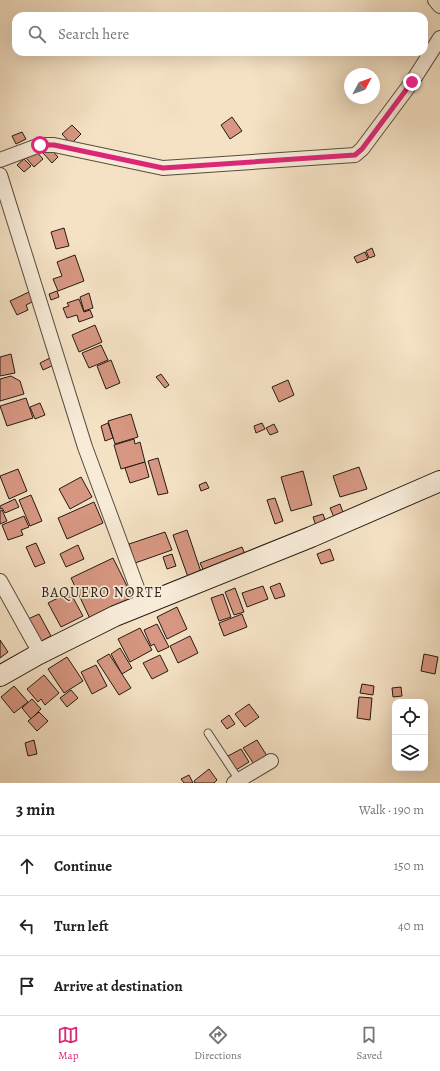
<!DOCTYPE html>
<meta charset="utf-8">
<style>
body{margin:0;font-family:Alegreya,serif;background:#f6f6f6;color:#222}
.controls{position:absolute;right:12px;bottom:12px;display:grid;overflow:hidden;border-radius:8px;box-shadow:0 4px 16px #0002}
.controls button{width:36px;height:36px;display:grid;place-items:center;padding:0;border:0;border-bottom:1px solid #e0e0e0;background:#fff;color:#222;font:20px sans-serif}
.compass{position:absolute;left:344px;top:68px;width:36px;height:36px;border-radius:50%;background:#fff;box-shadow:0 4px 16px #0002;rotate:49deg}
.stop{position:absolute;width:12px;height:12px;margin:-9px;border:3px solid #db2777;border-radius:50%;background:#fff}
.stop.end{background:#db2777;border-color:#fff;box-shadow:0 1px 4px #0008}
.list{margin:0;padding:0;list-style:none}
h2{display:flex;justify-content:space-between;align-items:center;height:52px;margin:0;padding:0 16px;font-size:17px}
h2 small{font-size:13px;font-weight:400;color:#767676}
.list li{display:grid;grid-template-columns:26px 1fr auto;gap:12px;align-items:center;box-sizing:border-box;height:60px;padding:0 16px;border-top:1px solid #e0e0e0}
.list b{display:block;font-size:15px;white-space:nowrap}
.list em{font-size:13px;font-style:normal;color:#767676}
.icon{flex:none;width:22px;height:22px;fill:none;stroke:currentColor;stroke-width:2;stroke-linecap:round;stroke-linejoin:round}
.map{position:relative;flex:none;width:440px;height:783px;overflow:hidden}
.search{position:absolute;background:#fff;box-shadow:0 4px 16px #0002;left:12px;right:12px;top:12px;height:44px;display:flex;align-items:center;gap:10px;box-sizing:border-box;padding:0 14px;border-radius:12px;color:#767676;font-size:15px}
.sheet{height:232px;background:#fff}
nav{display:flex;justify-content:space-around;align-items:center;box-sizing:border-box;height:56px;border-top:1px solid #e0e0e0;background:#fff;font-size:11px;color:#767676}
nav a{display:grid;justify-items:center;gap:2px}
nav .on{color:#db2777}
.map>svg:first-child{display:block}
.building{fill:#d79782;stroke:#241c12}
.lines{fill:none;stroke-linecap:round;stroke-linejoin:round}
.lane-casing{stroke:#584e3f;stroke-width:9}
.street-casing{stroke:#584e3f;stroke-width:16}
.secondary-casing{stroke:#241c12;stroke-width:22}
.lane{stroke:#f8ecd9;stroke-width:7}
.street{stroke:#f8ecd9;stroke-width:14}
.secondary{stroke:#f8ecd9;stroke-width:20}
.route{stroke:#db2777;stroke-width:5}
.labels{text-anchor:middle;stroke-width:3.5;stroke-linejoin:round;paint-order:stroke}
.quarter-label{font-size:14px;letter-spacing:1px;fill:#241c12;stroke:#f8ecd9}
</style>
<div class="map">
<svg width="440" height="783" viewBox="0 0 440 783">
<rect width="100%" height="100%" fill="#f5e2c5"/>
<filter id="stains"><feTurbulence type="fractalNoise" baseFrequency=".005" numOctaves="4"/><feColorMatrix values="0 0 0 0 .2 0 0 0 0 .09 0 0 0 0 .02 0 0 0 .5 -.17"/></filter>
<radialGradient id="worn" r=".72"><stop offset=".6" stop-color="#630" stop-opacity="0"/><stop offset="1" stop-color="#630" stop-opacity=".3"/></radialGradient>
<g class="building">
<path d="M232,117L242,131L230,139L221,125Z"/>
<path d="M72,125L81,134L71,144L62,134Z"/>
<path d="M22,132L26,139L16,144L12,136Z"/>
<path d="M49,147L58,157L52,163L43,153Z"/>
<path d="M35,150L43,159L34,167L26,158Z"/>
<path d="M24,159L31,166L24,172L17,165Z"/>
<path d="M64,228L69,246L56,249L51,232Z"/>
<path d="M372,248L375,256L369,258L366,251Z"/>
<path d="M365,252L368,259L357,263L354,257Z"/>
<path d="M75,255L84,281L58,291L53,279L62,276L57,262Z"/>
<path d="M31,291L36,300L26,305L28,310L17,315L10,301Z"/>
<path d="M57,291L59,297L51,300L49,294Z"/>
<path d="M89,293L93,308L84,311L80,297Z"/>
<path d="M79,299L84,312L90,310L93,317L79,322L77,315L67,318L63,308L69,306L67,303Z"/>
<path d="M95,325L102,342L79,352L72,335Z"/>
<path d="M101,345L108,360L89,368L82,353Z"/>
<path d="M11,354L15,373L0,376V357Z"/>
<path d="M52,357L56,364L43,370L40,363Z"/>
<path d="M111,360L120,383L106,389L97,366Z"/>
<path d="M161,374L169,385L165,388L156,377Z"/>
<path d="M11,376L20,381L24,394L0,401V379Z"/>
<path d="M288,380L294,395L279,402L272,387Z"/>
<path d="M26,398L33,418L7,426L0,406Z"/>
<path d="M40,403L45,415L35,419L30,407Z"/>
<path d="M131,414L138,437L115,444L108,421Z"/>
<path d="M108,423L113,438L105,441L101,426Z"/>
<path d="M262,423L265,429L256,433L254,426Z"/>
<path d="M274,424L278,432L270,435L266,428Z"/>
<path d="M134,439L135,444L140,442L145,462L121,469L114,445Z"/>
<path d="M158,458L168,493L158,495L148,461Z"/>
<path d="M145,462L149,477L130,483L125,468Z"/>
<path d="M359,467L367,489L340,497L333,476Z"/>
<path d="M18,469L27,491L9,499L0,476Z"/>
<path d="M303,471L312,505L291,511L281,477Z"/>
<path d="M81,477L92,497L70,509L59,489Z"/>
<path d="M206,482L209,488L201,491L199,485Z"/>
<path d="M31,495L42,521L30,526L19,500Z"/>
<path d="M275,498L283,521L275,524L267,500Z"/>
<path d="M15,499L19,507L5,513L2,508L0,509V506Z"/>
<path d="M94,502L103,523L67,539L58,518Z"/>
<path d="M340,504L345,518L336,522L330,508Z"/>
<path d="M2,510L7,521L0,524V511Z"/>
<path d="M323,514L326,523L316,526L313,517Z"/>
<path d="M24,516L29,527L21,530L23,535L8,540L2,525Z"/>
<path d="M187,530L202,575L189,580L173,535Z"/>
<path d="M165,532L172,550L135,563L129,544Z"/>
<path d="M36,543L45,563L35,567L26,547Z"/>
<path d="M78,545L84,559L66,567L60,554Z"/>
<path d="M242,547L247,559L206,576L200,563Z"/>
<path d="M330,549L334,560L321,564L317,554Z"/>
<path d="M172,554L176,566L167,569L163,557Z"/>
<path d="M113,558L135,602L92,623L71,578Z"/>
<path d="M280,583L285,596L275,599L270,587Z"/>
<path d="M263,586L268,599L247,607L242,593Z"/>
<path d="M235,588L244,612L234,615L225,592Z"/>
<path d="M70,592L83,616L61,627L48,603Z"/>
<path d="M223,594L231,617L219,621L211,598Z"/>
<path d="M177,607L187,629L167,639L157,617Z"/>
<path d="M39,614L51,636L38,643L26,620Z"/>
<path d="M242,614L247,627L224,636L219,623Z"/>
<path d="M157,624L169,647L158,652L154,644L151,646L144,630Z"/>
<path d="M140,628L152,650L130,662L118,639Z"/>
<path d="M190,636L198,653L178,663L170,646Z"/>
<path d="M0,640L8,652L0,658Z"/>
<path d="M120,648L132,668L122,674L111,654Z"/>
<path d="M109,654L131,688L119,695L97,661Z"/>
<path d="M424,654L438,657L435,674L421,671Z"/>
<path d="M160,655L168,671L152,679L143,663Z"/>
<path d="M67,657L83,681L64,693L48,669Z"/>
<path d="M96,665L107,686L92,694L81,672Z"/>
<path d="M44,675L59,693L45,705L41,699L38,702L27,689Z"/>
<path d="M362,684L374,686L373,695L360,693Z"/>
<path d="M14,686L28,702L14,713L1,697Z"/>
<path d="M401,687L402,696L393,697L392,688Z"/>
<path d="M71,690L78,698L67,707L60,698Z"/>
<path d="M359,697L372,698L370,720L357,718Z"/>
<path d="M32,699L41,709L31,719L22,708Z"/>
<path d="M249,704L259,717L245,727L235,714Z"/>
<path d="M39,712L48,721L37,731L28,721Z"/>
<path d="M229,715L235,724L227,729L221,721Z"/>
<path d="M34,740L37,754L28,756L25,743Z"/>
<path d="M257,740L267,756L254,764L243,748Z"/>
<path d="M241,749L249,762L236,770L228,756Z"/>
<path d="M209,769L217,780L214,783H195L194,781Z"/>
<path d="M189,775L193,783H184L181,779Z"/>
</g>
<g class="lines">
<defs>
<path id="lane" d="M208,733L239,780"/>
<g id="street">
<path d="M435,0L440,6"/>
<path d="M0,160L40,145H54L163,168L355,155L362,149L412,82L440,38"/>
<path d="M0,175L85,447L143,604"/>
<path d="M0,581L40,653"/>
<path d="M234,783L271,761"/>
</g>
<path id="secondary" d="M0,676L37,655L115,616L311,537L440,481"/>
</defs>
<use href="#lane" class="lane-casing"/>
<use href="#street" class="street-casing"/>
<use href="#secondary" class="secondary-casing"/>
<use href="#lane" class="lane"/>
<use href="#street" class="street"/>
<use href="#secondary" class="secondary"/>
</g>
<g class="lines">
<path class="route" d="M40,145H54L163,168L355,155L362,149L412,82"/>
</g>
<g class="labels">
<g class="quarter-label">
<text x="102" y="597">BAQUERO NORTE</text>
</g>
</g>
<rect width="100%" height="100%" filter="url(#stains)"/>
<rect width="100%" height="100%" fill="url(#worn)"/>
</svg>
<div class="controls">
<button><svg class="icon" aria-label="locate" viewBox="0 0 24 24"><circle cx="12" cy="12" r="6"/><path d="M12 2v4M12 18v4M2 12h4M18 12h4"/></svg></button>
<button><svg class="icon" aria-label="layers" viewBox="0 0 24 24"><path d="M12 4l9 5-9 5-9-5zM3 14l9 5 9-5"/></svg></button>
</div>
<svg class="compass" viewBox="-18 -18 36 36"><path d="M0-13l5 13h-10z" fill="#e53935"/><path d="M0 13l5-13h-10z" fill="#767676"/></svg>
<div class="stop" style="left:40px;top:145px"></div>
<div class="stop end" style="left:412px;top:82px"></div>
<div class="search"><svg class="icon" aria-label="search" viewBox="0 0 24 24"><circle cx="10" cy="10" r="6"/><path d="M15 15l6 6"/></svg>Search here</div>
</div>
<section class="sheet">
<h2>3 min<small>Walk · 190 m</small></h2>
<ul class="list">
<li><svg class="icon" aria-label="ahead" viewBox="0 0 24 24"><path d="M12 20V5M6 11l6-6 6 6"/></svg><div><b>Continue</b></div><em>150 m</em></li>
<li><svg class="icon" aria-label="left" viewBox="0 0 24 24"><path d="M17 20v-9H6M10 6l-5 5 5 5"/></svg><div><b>Turn left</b></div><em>40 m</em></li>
<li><svg class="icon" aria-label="arrive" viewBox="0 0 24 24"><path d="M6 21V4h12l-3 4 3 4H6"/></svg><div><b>Arrive at destination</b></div></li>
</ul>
</section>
<nav>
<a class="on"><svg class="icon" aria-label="map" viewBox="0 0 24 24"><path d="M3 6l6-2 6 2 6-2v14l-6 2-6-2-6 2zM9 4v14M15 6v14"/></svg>Map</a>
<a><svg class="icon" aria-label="directions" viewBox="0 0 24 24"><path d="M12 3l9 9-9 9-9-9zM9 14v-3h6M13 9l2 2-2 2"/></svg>Directions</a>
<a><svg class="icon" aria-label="saved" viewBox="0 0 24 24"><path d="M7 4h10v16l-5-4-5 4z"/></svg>Saved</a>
</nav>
